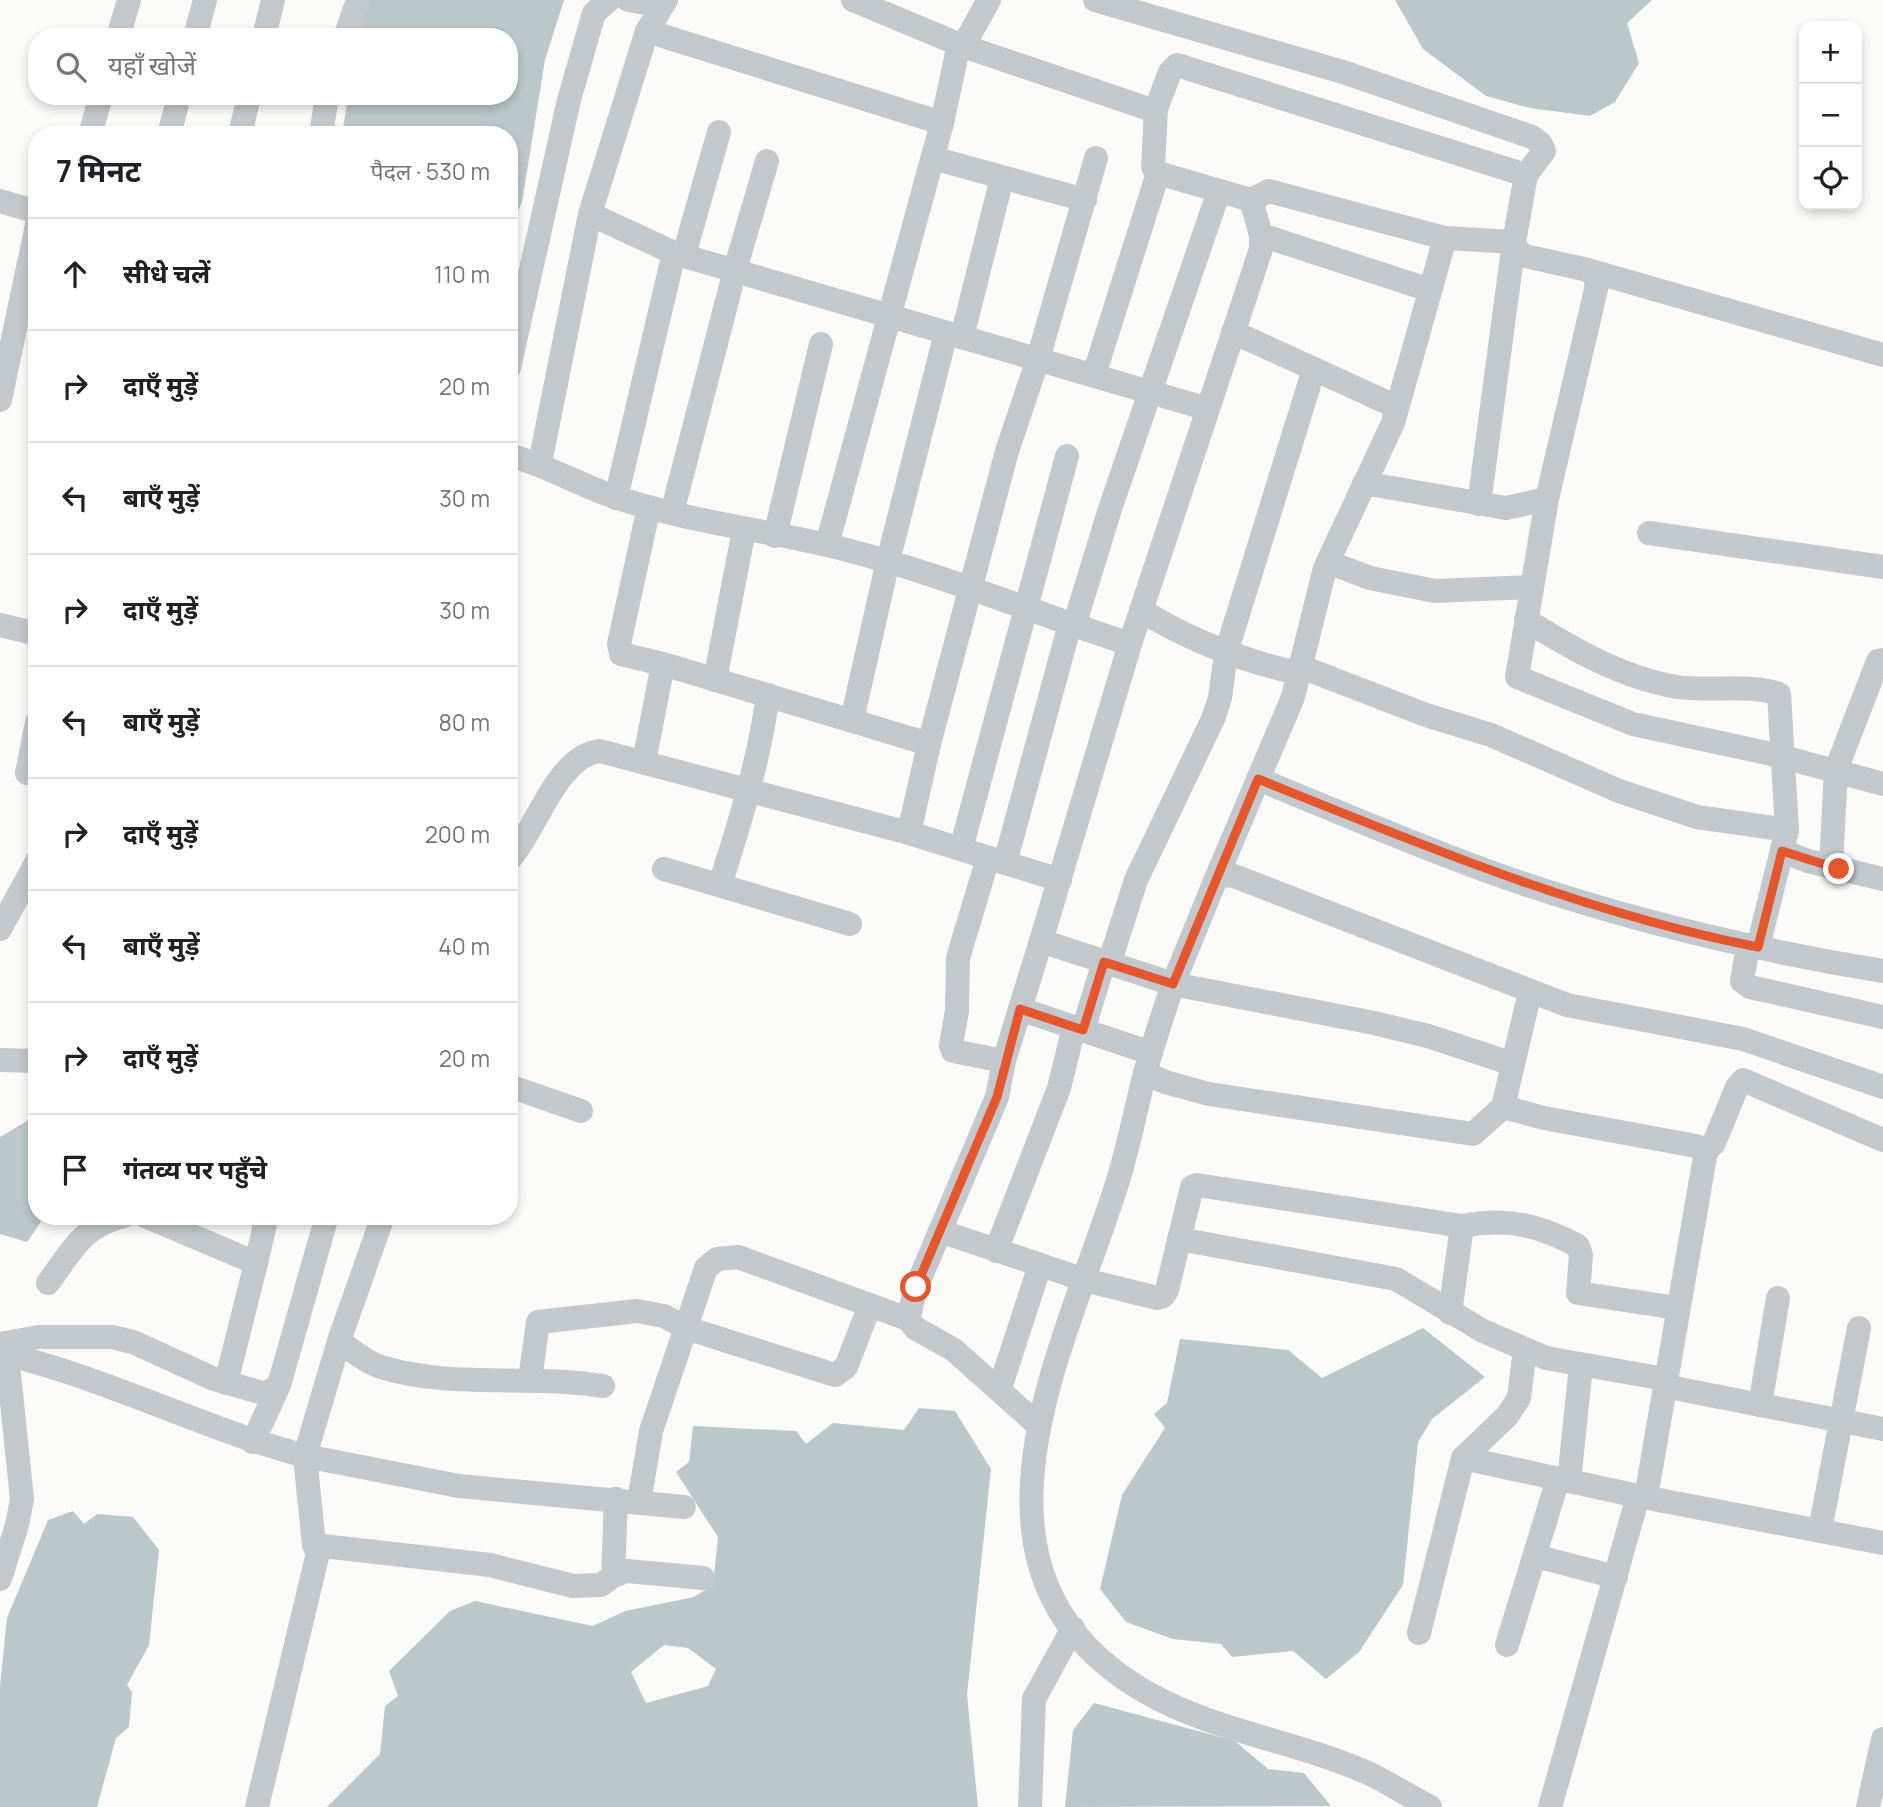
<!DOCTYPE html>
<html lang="hi">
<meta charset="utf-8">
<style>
body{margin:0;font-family:Manrope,"Noto Sans Devanagari",sans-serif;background:#f2f2f2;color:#202124}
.controls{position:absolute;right:21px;top:21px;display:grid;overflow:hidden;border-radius:14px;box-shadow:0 4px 10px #0003}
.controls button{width:63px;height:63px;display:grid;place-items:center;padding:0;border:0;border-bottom:2px solid #e0e0e0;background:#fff;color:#202124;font:35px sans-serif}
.stop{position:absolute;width:21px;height:21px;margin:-16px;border:5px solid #e4572e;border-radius:50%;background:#fff}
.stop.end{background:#e4572e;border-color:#fff;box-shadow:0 2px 7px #0008}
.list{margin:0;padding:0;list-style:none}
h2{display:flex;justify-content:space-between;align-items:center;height:91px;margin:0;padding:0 28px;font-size:30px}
h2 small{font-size:23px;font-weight:400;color:#757577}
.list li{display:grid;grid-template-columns:46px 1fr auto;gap:21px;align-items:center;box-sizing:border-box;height:112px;padding:0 28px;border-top:2px solid #e0e0e0}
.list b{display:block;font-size:26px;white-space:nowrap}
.list em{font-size:23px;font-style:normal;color:#757577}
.icon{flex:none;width:38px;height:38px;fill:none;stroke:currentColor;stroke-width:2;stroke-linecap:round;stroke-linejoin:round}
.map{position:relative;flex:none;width:1883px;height:1807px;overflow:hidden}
.search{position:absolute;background:#fff;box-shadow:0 4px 10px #0003;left:28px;top:28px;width:490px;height:77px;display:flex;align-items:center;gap:18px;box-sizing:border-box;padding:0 24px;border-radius:28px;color:#757577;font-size:26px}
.panel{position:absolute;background:#fff;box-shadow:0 4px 10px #0003;left:28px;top:126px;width:490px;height:1099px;border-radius:28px}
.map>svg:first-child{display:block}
.water{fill:#bbc7cb;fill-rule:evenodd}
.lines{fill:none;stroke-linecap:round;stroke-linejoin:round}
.minor{stroke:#c3c8cc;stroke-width:24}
.route{stroke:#e4572e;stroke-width:9}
</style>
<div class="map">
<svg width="1883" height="1807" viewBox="0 0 1883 1807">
<rect width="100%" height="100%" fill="#fafaf8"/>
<g class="water">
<path d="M361,0H564L545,60L522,202L509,231V135H342L348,96H509V37H356Z"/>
<path d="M1395,0H1652L1627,23L1639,63L1615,102L1590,116L1530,108L1486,96L1423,49Z"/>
<path d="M37,1115V1216H45L27,1242L0,1234V1137Z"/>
<path d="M1423,1328L1485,1377L1432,1419L1418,1442L1403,1585L1359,1652L1326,1679L1293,1651L1232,1657L1221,1644L1173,1639L1126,1622L1100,1589L1122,1495L1165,1428L1154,1414L1167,1403L1180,1339L1288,1350L1322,1378Z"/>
<path d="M919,1408L955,1411L991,1469L967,1695L978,1807H327L380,1754L385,1706L398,1696L389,1671L450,1611L475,1601L593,1626L625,1611L694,1597L713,1585L718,1537L676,1472L689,1462L693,1426L796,1431L806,1444L833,1423L904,1430ZM664,1645L688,1648L716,1669L708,1686L646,1703L631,1672Z"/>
<path d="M73,1511L84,1524L97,1514L133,1517L159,1550L149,1645L127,1685L132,1692L129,1727L116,1738L97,1807H0V1686L7,1618L48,1520Z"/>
<path d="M1094,1703L1235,1741L1268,1769L1304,1773L1331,1806L1065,1807L1073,1730Z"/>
</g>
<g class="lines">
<g class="minor">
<path d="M628,0L661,6"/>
<path d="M853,0L963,46L1149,109H1156L1170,72L1177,65L1526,175L1514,242L1518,251L1525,256L1588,270L1594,275L1597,285L1547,499L1517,677L1633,724L1776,755L1883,784"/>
<path d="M1095,0L1343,72L1532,137L1541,144L1544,151L1526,175"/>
<path d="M647,31L942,123"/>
<path d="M118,37L129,0"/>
<path d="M195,37L205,0"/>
<path d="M264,37L273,0"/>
<path d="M345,37L358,0"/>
<path d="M963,46L989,0"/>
<path d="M1156,109L1153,167L1158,173L1251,200L1269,191L1445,238L1514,242L1479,504"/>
<path d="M90,135L101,96"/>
<path d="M169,135L179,96"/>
<path d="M240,135L249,96"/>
<path d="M321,135L327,96"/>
<path d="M933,158L1085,200"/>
<path d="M1251,200L1261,235V249L1130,644L1041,941L1173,984L1215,881L1221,875L1234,876L1567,1005L1743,1039L1883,1087"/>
<path d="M0,201L37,212"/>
<path d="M590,214L674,253L1208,409"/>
<path d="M1261,235L1430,290"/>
<path d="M684,255L719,132"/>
<path d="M1588,270L1883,355"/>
<path d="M1233,332L1397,407"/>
<path d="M962,337L1002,178"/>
<path d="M509,368L569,100L594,13L609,0"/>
<path d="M1094,375L1158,173"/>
<path d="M0,400L37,225"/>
<path d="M509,455C548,465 580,486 618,498C692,523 771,530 847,550C943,575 1035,613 1130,644"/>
<path d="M540,463L590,214L647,31L666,0"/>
<path d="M1364,483L1506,508L1547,499"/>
<path d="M616,498L674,253"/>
<path d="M649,507L619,644L621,654L663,664L929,744"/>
<path d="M672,513L735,270L767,161"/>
<path d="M1649,533L1883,567"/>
<path d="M775,536L821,344"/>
<path d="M827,545L942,123L959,44"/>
<path d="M1328,562L1370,578L1435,591L1532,587"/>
<path d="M1141,610C1190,641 1241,660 1297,673"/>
<path d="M0,625L37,634"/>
<path d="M1074,626L1110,509L1219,191"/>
<path d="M1299,666L1426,715L1491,735L1619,791L1697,817L1787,830L1779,694C1748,683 1710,692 1677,687C1623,678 1572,649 1526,620"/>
<path d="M715,680L744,530"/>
<path d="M852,720L888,561L946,333"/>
<path d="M644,762L663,664"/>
<path d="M27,773L37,722"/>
<path d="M1258,779C1339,812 1419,847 1501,876C1625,919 1754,950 1883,971"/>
<path d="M909,833L929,744L1007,451L1038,359L1096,158"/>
<path d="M961,849L1067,456"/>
<path d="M1782,851L1808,861L1883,879"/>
<path d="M988,858L958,958L957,1011L951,1045L953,1051L1004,1061"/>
<path d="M509,860C536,831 556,756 600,751L909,833L1060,880"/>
<path d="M1005,863L1070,624"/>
<path d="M1831,866L1836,770L1878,661L1883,660"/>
<path d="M664,869L850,924"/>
<path d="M1215,881L1293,697L1325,568L1393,423L1445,238"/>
<path d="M720,885C740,822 759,761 768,695"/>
<path d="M0,929L37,861"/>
<path d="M1748,946L1742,981L1750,987L1883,1017"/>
<path d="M1758,947L1787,830"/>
<path d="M1109,964L1136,880L1213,719L1220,698L1226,653L1314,369"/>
<path d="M1020,1009L1151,1053"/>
<path d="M1083,1030L1104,962"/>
<path d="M0,1060L37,1061"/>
<path d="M1145,1073L1165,1082L1209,1094L1473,1134L1503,1107L1544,1118L1696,1146L1706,1151L1646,1497"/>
<path d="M509,1086L581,1111"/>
<path d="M1503,1107L1530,992"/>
<path d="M1706,1151L1714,1143L1737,1087L1743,1080L1883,1140"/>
<path d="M145,1216L256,1263L226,1383"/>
<path d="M383,1216L339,1341L305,1456L459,1486L684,1507"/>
<path d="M940,1231L1085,1280L1157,1298L1163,1296L1167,1290L1192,1187L1197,1185L1462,1226C1505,1217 1540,1225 1578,1246L1581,1255L1578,1293L1677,1308"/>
<path d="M1179,1239L1396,1279L1483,1331L1546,1358L1665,1379"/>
<path d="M996,1251L1059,1088L1074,1027"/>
<path d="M256,1263L267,1216"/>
<path d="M48,1283C71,1252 83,1225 124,1216"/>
<path d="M1450,1313L1462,1226"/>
<path d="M339,1341C352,1350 367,1363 381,1367C452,1389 531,1374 603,1386"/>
<path d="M0,1344L39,1337H112L133,1342L214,1379L266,1394L279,1385"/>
<path d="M0,1353C105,1377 201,1428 305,1456L314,1545L318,1553L257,1807"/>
<path d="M530,1380L538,1322L637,1311L664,1316L686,1328L835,1375L846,1367L870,1305"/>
<path d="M1664,1386L1883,1429"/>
<path d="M1000,1388L1040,1265"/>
<path d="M1760,1405L1778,1298"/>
<path d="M1038,1425L954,1350L915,1328L908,1319L916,1288L997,1097L1004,1061L1041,941"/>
<path d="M253,1442L279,1385L327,1216"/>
<path d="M1463,1458L1638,1496"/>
<path d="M1569,1481L1581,1365"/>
<path d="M639,1502L651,1431L706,1268L717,1259L738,1257L908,1319"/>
<path d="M1820,1530L1859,1328"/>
<path d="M314,1545L490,1565L573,1586L601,1585L613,1576L627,1571L703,1578"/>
<path d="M1535,1556L1616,1577"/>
<path d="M613,1576L616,1499"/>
<path d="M0,1579L17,1525L22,1499L7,1355"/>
<path d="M1419,1633L1463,1458L1507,1416L1519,1398L1525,1349"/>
<path d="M1507,1645L1558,1479"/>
<path d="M1030,1807L1034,1699L1073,1628"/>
<path d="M1430,1807C1409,1796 1389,1783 1368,1773C1294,1740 1209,1731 1139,1688C946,1570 1061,1356 1114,1193C1127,1155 1134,1116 1144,1077C1152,1046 1163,1015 1173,984L1374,1023L1428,1036L1513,1064"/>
<path d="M1550,1807L1638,1496L1883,1543"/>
<path d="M1868,1807L1883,1739"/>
</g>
</g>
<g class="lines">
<path class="route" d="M916,1287L997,1097L1020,1009L1083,1030L1104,962L1173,984L1258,779C1422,845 1584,913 1758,947L1782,851L1839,869"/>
</g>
</svg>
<div class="controls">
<button>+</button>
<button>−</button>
<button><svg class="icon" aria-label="locate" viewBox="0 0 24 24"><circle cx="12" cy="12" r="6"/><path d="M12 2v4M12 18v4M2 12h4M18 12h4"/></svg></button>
</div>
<div class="stop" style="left:916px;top:1287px"></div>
<div class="stop end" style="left:1839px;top:869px"></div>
<div class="search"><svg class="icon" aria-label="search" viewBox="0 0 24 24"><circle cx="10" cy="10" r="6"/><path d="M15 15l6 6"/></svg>यहाँ खोजें</div>
<section class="panel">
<h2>7 मिनट<small>पैदल · 530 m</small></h2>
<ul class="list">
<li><svg class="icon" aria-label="ahead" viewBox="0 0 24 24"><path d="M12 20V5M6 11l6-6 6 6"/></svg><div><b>सीधे चलें</b></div><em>110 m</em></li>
<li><svg class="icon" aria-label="right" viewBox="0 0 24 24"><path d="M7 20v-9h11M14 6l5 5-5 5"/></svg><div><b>दाएँ मुड़ें</b></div><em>20 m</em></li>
<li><svg class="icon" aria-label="left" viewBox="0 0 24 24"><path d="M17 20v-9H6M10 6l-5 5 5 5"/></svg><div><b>बाएँ मुड़ें</b></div><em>30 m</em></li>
<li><svg class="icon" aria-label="right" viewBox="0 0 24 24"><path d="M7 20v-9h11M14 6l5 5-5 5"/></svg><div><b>दाएँ मुड़ें</b></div><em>30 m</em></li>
<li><svg class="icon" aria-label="left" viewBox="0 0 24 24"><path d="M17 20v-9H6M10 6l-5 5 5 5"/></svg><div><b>बाएँ मुड़ें</b></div><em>80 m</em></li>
<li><svg class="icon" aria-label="right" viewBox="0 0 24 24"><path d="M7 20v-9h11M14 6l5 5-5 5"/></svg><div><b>दाएँ मुड़ें</b></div><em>200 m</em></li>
<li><svg class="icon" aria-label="left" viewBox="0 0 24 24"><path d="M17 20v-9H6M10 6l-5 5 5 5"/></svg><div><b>बाएँ मुड़ें</b></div><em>40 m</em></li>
<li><svg class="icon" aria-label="right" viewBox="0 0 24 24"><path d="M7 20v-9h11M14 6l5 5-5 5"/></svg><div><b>दाएँ मुड़ें</b></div><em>20 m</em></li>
<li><svg class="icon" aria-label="arrive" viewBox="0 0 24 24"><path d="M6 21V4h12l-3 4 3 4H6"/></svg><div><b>गंतव्य पर पहुँचे</b></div></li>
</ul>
</section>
</div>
